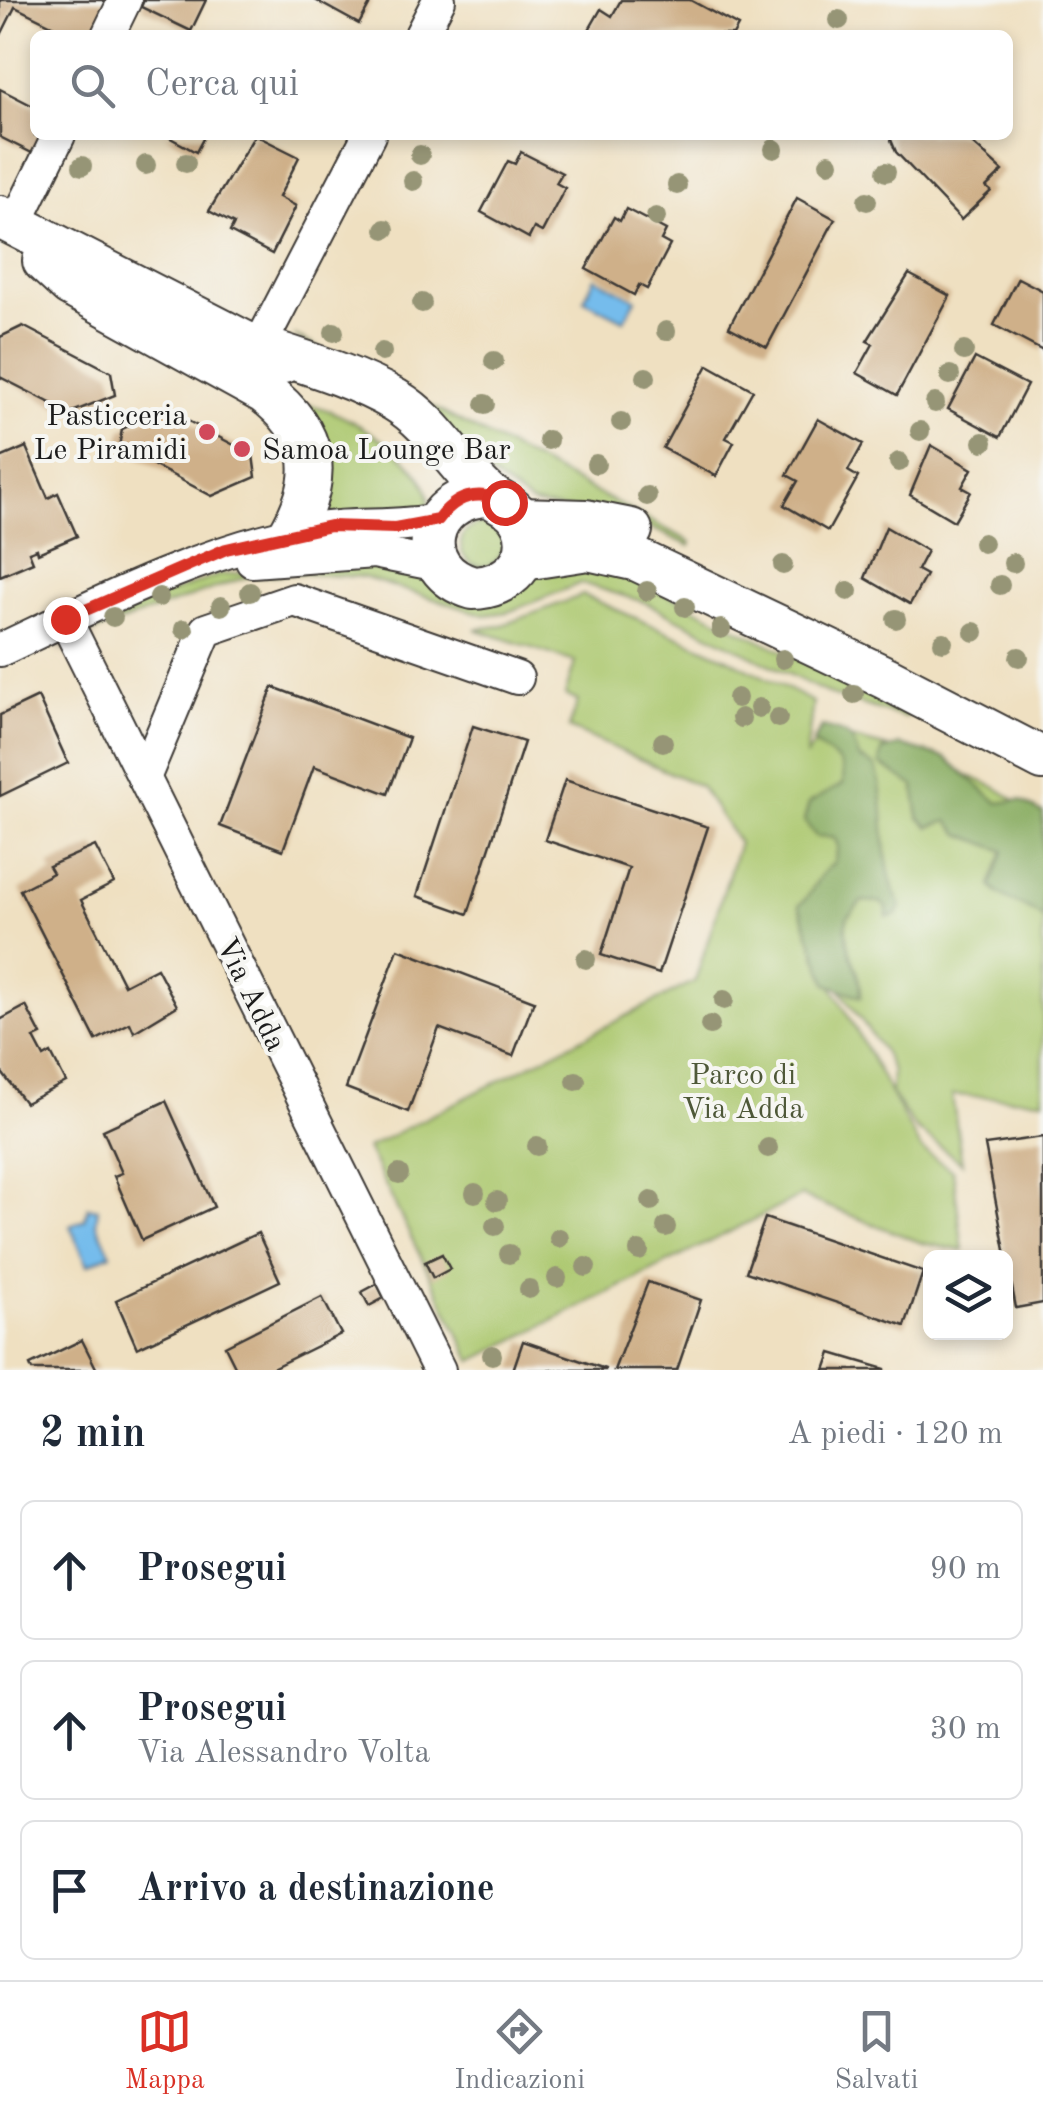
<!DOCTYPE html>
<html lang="it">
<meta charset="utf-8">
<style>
body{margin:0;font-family:"Old Standard TT",serif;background:#f2f2f3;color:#1f2937}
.controls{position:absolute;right:30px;bottom:30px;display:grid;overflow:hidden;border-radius:15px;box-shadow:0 5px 15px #0003}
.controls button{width:90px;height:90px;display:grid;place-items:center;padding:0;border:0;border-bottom:2px solid #e0e1e3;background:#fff;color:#1f2937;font:50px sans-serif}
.stop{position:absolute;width:30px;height:30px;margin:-22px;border:8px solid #d93025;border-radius:50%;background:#fff}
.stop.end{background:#d93025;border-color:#fff;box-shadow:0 2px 10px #0008}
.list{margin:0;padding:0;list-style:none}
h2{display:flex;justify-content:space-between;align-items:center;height:130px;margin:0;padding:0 40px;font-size:42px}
h2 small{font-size:32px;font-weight:400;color:#747a83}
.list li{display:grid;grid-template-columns:65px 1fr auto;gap:30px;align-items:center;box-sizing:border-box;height:140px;margin:0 20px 20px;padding:0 20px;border:2px solid #e0e1e3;border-radius:15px}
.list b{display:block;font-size:38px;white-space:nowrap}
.list p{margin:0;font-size:32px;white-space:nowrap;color:#747a83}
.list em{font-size:32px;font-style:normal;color:#747a83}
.icon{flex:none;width:55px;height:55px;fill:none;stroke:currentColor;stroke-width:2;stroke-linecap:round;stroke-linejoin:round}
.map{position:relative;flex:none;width:1043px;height:1370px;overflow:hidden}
.search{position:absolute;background:#fff;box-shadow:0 5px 15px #0003;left:30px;right:30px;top:30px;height:110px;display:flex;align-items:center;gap:25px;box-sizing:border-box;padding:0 35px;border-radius:15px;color:#747a83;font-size:38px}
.sheet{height:610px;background:#fff}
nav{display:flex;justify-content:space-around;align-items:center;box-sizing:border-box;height:140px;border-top:2px solid #e0e1e3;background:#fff;font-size:28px;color:#747a83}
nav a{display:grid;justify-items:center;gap:5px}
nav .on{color:#d93025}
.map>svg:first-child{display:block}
.green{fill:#abc76d;stroke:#647244;stroke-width:2.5}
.forest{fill:#88ac60;stroke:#52643e;stroke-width:2.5}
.water{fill:#74bcec;stroke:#486c84;stroke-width:2.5}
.building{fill:#cfb089}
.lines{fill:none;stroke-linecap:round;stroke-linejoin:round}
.minor-casing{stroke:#3c3935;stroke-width:36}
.major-casing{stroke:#3c3935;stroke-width:46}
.minor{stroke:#fff;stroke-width:32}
.major{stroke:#fff;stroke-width:42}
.tree{fill:#969576}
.route{stroke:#d93025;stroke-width:12}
.poi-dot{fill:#d1495b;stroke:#f6f6f2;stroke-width:4}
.labels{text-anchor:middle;stroke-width:8;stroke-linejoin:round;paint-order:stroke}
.poi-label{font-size:30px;fill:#1c1c1c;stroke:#f6f6f2;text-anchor:end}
.street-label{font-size:30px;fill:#1c1c1c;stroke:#f6f6f2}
.park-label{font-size:30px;fill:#4e5838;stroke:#f6f6f2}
</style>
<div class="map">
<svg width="1043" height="1370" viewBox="0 0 1043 1370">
<rect width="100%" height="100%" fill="#f6f6f2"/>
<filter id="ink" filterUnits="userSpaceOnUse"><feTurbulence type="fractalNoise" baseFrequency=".01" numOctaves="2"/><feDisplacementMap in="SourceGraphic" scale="20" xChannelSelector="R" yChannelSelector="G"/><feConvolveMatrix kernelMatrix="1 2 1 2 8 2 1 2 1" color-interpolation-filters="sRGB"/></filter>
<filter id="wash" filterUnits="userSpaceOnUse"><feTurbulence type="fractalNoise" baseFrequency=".0048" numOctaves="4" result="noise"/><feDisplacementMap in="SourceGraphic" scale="40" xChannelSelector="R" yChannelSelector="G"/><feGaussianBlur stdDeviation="2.25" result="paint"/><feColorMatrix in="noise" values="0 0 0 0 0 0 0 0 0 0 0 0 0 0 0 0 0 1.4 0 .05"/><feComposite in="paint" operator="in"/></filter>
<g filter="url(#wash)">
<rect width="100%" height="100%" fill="#efe0c1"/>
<g class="green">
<path d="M294,335L691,542L690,546L636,521L532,504Z"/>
<path d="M306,405C339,405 440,469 428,507L317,519Z"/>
<circle cx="482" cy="545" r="21"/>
<path d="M382,560L540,573L603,563L909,713L906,718L831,695L644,602L581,583L508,612L485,615L363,577L291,573L243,578L96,631L93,628L145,602L219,575Z"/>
<path d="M583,595L727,658L813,702L806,757L823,731L927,758L995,787L1043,818V1100L952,1095L962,1163L915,1128L891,1093L892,1071L883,1051L814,953L921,1149L953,1171L963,1251L922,1243L801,1196L472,1361L367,1148L695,981L739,843L700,786L569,728L578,701L565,695L575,662L475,629L500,626Z"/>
</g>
<g class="forest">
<path d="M822,727C846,732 853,734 859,758L876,767C889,812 878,866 901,906L897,915L887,917V908L880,902L862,901L847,918C840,946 863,969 861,997L827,984L799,905C814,895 813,878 834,863L838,846L834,837L816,836L804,821L809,803L843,784C846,755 830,759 813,742Z"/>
<path d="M900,745L946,758L998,803L1020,800L1043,813V919C1027,903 1005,904 991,886L1004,851L960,834L948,821L929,827L919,818L914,786L880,764L882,751Z"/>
</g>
<g class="water">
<path d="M595,278L636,299L624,320L584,300Z"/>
<path d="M88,1207L98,1209L96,1223L111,1254L88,1265L70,1226L85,1219Z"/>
</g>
<g id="blocks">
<g class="building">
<path d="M0,0H102L108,3L92,35H72L15,7L0,37Z"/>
<path d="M144,0H206L191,31L141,7Z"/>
<path d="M315,0H372L359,24Z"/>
<path d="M621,0H690L738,26L733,35H586L601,9L612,16Z"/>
<path d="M0,89L35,107V135H45L36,155L0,137Z"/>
<path d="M165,135H205L196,152Z"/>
<path d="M255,135L299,157L279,197L296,206L272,254L230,232L234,224L209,211Z"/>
<path d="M889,135H963L1003,171L986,187L991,191L961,220L896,152Z"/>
<path d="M521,152L562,173L556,183L565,188L542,232L534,228L529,238L481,212L508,161L515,164Z"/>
<path d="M797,198L835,219L767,347L729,327Z"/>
<path d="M626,209L666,230L661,240L670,245L647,289L639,285L634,295L586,269L614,217L620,221Z"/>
<path d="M909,274L950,296L897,395L857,373L873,344L867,341Z"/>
<path d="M1018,278L1043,291V351L994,325Z"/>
<path d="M23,326L111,372L115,395L70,413L0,377V337Z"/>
<path d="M975,358L1027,385L1000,437L948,409Z"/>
<path d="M708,365L753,390L726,438L734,442L716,476L663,448Z"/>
<path d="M165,409L253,455L256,477L212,496L119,447L122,429Z"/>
<path d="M818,419L863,444L848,471L858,477L828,531L784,505L798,481L787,475Z"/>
<path d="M931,445L972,469L962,487L971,492L954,521L910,495Z"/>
<path d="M26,447L48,498L58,493L77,536L38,553L37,549L29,552L33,562L0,576V458Z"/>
<path d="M886,527L927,551L917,570L926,575L910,604L865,578Z"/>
<path d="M273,687L409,738L388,794L314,766L283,850L220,826Z"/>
<path d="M38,697L68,763L0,796V715Z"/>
<path d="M473,726L524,742L468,914L417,896Z"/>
<path d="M565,780L708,827L659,974L601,955L629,868L545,840Z"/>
<path d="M95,846L114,883L81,900L124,985L157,968L177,1006L134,1032L130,1023L96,1040L20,890L53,873L49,866Z"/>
<path d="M398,949L534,1001L513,1056L439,1028L408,1112L346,1088Z"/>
<path d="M26,1006L41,1035L34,1038L44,1057L51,1053L66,1082L25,1103L0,1070V1020Z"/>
<path d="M166,1101L214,1207L142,1240L114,1176L122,1173L103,1130Z"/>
<path d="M1043,1137V1303L1016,1308L985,1145Z"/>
<path d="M765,1218L923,1272L905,1326L746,1272Z"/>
<path d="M258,1233L280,1281L137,1348L116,1300Z"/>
<path d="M442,1254L450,1269L433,1278L425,1262Z"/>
<path d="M648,1282L701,1300L677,1370H614Z"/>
<path d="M377,1284L384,1298L369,1306L362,1292Z"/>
<path d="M322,1297L341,1334L268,1370H237L225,1346Z"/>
<path d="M82,1340L97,1370H32L30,1365Z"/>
<path d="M523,1341L605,1369V1370H513Z"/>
<path d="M831,1353L885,1369V1370H825Z"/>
</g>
</g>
</g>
<g filter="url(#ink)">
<use href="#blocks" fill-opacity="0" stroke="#3c3935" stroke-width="2.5"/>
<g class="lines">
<defs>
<g id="minor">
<path d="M108,35L125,0"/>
<path d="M421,35L439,0"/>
<path d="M15,225L59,135"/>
<path d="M259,347L369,135"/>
<path d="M252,561L374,552L439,565"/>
<path d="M65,619L439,1370"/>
<path d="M0,650C97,604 195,554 300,532C346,522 392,529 438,520"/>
<path d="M144,778L206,630L294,600L517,678"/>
</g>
<g id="major">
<path d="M0,217L283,362"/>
<path d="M44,261L70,285L264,392C318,433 323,476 290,534"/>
<path d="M259,347C304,362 353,376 395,400C434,423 454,464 487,493C500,504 514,506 522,522C539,559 507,588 473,588C410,570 425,496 489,495"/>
<path d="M520,519L586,521L631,530"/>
<path d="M523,559L588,549L638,560L886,678L1043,759"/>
</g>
</defs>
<use href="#minor" class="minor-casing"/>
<use href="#major" class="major-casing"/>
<use href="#minor" class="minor"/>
<use href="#major" class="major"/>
</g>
<g class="tree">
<circle cx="839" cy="20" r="10"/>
<circle cx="774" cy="149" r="10"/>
<circle cx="420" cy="155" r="10"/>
<circle cx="186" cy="163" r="10"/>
<circle cx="829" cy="163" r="10"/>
<circle cx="146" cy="165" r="10"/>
<circle cx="82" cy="166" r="10"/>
<circle cx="886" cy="172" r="10"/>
<circle cx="413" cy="181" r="10"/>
<circle cx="677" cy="185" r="10"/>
<circle cx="867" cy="201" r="10"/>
<circle cx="656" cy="217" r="10"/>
<circle cx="385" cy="229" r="10"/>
<circle cx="422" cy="303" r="10"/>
<circle cx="666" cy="331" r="10"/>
<circle cx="334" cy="332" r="10"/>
<circle cx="964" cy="351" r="10"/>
<circle cx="382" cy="352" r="10"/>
<circle cx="494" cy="361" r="10"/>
<circle cx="950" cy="375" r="10"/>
<circle cx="646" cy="377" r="10"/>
<circle cx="935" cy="403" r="10"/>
<circle cx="485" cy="404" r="10"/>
<circle cx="621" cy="422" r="10"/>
<circle cx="920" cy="431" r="10"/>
<circle cx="548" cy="440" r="10"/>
<circle cx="983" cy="442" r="10"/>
<circle cx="899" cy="462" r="10"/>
<circle cx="596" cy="464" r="10"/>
<circle cx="647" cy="496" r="10"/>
<circle cx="983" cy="543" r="10"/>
<circle cx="1013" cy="563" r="10"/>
<circle cx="783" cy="565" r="10"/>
<circle cx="1000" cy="585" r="10"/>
<circle cx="647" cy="591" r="10"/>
<circle cx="848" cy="591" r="10"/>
<circle cx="250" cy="592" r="10"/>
<circle cx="159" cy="597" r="10"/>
<circle cx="221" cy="606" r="10"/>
<circle cx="685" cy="607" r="10"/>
<circle cx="113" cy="617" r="10"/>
<circle cx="896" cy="619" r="10"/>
<circle cx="184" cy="629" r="10"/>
<circle cx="721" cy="629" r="10"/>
<circle cx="974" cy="632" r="10"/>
<circle cx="943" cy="642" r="10"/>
<circle cx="1019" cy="657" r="10"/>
<circle cx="783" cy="659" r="10"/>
<circle cx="854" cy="694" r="10"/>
<circle cx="737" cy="698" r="10"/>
<circle cx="759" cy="708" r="10"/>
<circle cx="741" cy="718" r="10"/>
<circle cx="778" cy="718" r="10"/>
<circle cx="663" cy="742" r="10"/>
<circle cx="586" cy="959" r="10"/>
<circle cx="724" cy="1000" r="10"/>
<circle cx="710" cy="1025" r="10"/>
<circle cx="576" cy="1081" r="10"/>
<circle cx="537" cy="1146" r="10"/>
<circle cx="768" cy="1148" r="10"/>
<circle cx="399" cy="1174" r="10"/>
<circle cx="475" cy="1193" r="10"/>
<circle cx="497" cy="1201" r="10"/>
<circle cx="651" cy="1201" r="10"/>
<circle cx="495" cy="1226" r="10"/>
<circle cx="666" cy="1227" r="10"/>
<circle cx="559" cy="1238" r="10"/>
<circle cx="639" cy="1251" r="10"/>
<circle cx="509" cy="1254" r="10"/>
<circle cx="586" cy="1267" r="10"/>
<circle cx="557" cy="1278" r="10"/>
<circle cx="529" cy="1289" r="10"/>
<circle cx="492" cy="1355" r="10"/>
</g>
</g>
<g class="lines" filter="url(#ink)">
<path class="route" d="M65,619L226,549L330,526L395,528L438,520C455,496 478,489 504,502"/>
</g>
<g class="poi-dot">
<circle cx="207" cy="432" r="10"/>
<circle cx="242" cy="449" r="10"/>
</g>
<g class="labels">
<g class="poi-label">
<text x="187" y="425">Pasticceria<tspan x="187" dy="34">Le Piramidi</tspan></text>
<text x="262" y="459" text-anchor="start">Samoa Lounge Bar</text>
</g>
<g class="street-label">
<text transform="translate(252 994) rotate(64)" y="10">Via Adda</text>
</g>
<g class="park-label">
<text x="743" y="1084">Parco di<tspan x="743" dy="34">Via Adda</tspan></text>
</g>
</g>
</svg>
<div class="controls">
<button><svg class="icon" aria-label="layers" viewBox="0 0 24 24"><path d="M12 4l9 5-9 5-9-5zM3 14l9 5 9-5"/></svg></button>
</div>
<div class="stop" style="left:504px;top:502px"></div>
<div class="stop end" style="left:65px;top:619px"></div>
<div class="search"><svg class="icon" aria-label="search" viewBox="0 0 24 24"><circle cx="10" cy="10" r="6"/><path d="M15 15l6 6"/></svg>Cerca qui</div>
</div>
<section class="sheet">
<h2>2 min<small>A piedi · 120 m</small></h2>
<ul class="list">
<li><svg class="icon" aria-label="ahead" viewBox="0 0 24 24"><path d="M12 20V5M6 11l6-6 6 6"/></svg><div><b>Prosegui</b></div><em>90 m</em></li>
<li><svg class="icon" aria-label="ahead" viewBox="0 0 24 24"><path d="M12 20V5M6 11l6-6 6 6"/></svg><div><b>Prosegui</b><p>Via Alessandro Volta</p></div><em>30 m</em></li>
<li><svg class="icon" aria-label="arrive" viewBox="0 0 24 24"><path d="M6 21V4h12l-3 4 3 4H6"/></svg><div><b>Arrivo a destinazione</b></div></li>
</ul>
</section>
<nav>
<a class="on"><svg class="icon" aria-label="map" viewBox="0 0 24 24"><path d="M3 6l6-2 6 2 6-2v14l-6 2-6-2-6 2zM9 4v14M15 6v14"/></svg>Mappa</a>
<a><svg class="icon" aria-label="directions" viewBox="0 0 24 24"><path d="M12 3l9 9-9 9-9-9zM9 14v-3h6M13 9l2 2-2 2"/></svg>Indicazioni</a>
<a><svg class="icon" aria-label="saved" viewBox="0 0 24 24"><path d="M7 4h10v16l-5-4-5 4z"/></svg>Salvati</a>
</nav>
